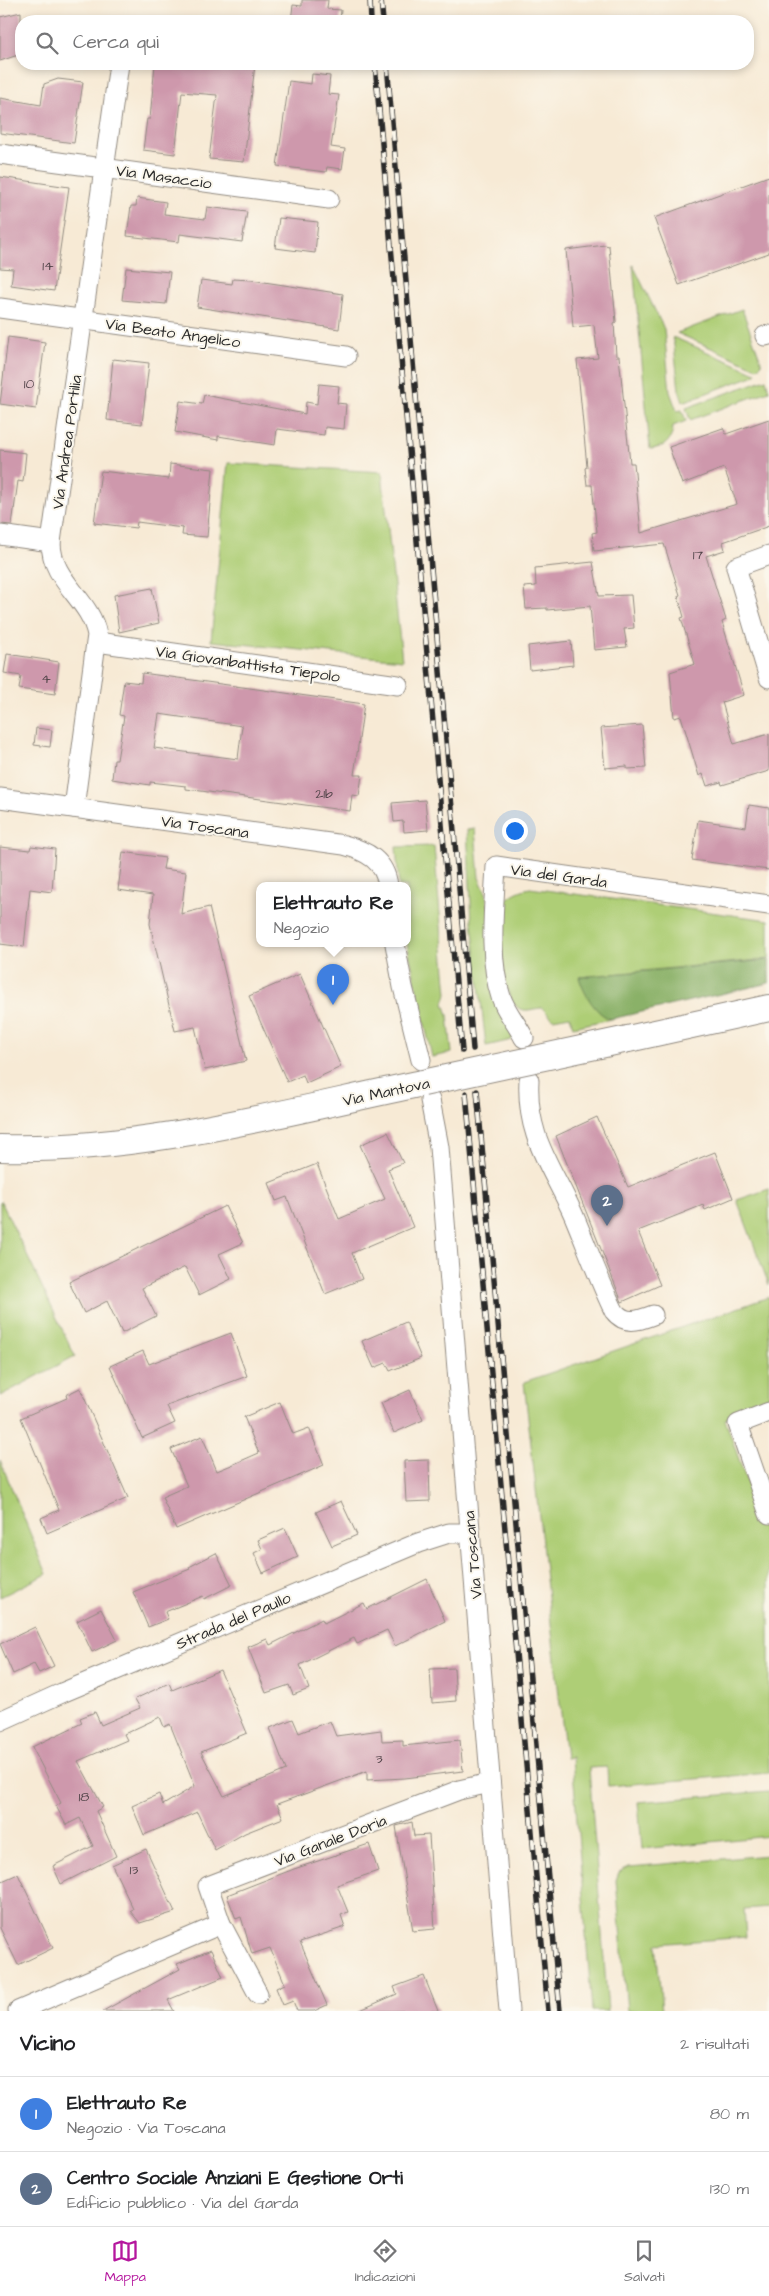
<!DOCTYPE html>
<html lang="it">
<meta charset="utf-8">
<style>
body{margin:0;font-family:"Architects Daughter",sans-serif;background:#f6f6f6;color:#202124}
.you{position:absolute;left:514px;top:830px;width:18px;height:18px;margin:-12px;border:4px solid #fff;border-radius:50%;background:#1a73e8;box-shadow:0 0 0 8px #1a73e833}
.badge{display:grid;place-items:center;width:32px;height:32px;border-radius:50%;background:#b5179e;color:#fff;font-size:16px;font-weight:700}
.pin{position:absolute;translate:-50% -41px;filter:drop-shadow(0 1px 2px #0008)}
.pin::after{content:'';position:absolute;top:26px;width:18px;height:15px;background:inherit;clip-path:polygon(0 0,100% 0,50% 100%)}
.popup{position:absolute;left:256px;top:882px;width:155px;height:65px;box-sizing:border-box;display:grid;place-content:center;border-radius:10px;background:#fff;filter:drop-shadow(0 1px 4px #0005);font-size:16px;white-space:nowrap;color:#757577}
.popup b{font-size:19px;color:#202124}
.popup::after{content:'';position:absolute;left:50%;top:100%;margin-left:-10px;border:10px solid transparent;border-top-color:#fff}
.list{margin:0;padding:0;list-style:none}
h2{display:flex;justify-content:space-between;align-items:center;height:65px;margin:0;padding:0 20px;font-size:21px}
h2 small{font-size:16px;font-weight:400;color:#757577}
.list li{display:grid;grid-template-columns:32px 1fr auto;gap:15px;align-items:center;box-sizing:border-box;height:75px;padding:0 20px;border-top:1px solid #e0e0e0}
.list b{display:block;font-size:19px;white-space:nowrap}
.list p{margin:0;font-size:16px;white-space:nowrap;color:#757577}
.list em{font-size:16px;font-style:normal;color:#757577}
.icon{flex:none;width:28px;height:28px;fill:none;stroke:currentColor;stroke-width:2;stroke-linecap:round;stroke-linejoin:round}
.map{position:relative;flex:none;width:769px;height:2011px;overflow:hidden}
.search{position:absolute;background:#fff;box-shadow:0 2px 8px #0003;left:15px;right:15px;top:15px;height:55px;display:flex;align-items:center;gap:12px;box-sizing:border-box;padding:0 18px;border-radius:20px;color:#757577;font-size:19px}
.sheet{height:215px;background:#fff}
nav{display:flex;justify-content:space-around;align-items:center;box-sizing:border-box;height:70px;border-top:1px solid #e0e0e0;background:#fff;font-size:14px;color:#757577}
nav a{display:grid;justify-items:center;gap:2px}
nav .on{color:#b5179e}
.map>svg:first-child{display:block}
.green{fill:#aece76;stroke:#6c7c50}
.forest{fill:#8ab167;stroke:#5a6e49}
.building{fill:#ce98ac;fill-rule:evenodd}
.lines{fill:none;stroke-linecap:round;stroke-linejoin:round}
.street-casing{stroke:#918a80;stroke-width:21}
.secondary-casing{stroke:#918a80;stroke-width:28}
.street{stroke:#fff;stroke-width:19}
.secondary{stroke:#fff;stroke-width:26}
.rail-casing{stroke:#2b2b2b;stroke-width:5.5}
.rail{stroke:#fbf7ec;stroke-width:4;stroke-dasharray:11;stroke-linecap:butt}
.secondary-bridge-casing{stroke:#918a80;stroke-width:28;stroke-linecap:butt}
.secondary-bridge{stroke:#fff;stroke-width:26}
.labels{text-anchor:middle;stroke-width:4;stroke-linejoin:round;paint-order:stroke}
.number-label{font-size:14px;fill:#54464b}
.street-label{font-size:16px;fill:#2b2b2b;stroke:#fbf7ec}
</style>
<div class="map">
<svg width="769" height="2011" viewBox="0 0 769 2011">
<rect width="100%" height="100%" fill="#fbf7ec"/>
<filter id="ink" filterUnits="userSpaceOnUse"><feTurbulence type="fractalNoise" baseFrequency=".02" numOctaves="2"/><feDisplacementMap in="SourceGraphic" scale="10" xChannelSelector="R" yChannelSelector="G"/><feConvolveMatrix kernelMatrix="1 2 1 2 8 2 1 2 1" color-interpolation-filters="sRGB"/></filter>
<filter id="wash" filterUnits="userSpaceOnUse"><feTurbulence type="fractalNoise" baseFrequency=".0096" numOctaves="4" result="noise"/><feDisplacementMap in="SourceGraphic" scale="20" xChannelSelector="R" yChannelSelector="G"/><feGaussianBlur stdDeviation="1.12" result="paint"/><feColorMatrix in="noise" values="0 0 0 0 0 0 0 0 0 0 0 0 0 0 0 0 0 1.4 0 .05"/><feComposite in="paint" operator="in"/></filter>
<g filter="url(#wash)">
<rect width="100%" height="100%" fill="#f7ead5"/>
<g class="green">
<path d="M633,265L664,329L670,392L677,411L682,410L686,421L673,426C673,441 664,448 650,449Z"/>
<path d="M742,309L762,364L757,368L677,333Z"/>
<path d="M673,337L756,373L755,375L683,402L679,390Z"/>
<path d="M766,379L769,391L690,420L686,408Z"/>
<path d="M228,463L382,472L402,660L211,641Z"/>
<path d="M475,829L479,878L486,893L512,1035V1040L486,1046L472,922L467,830Z"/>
<path d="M434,846L447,994L444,1003L448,1015L452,1053L432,1057L407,944V886H399L396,847Z"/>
<path d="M530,888L769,920V959L579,977C585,992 595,1014 611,1019L573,1027L570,1016L553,1019L542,1008C535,1008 527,1012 520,1009C500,1000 497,925 503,906C507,895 520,890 530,888Z"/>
<path d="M769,1189V1285L737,1200Z"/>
<path d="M1,1201L75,1356L0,1396V1202Z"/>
<path d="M769,1297V1403L725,1419L769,1546V1773L608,1786L607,1767L589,1768L608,2011H592L572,1757L566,1758L524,1382Z"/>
<path d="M0,1460L47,1574L0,1597Z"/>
<path d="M769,1791V1836L642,1849L638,1802Z"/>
<path d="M769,1855V1907L744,1909L746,1937L656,1944L662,2011H627L616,1880L619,1872L629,1867Z"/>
</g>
<path class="forest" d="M769,960V983L611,1019C596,1015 583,992 579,977Z"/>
<g id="blocks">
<g class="building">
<path d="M302,0H328L327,9L341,10L340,21H291L293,5L302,6Z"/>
<path d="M21,12V54L0,61V17Z"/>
<path d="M155,64H255L244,162L209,159L217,95L182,92L175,154L143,150L147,119H150Z"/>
<path d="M312,74L330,76L328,94L339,95L331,147L345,149L342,169L327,167L326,172L277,166L289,81L311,84Z"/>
<path d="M58,79L83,82L74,143L0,133V98L41,105L44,84Z"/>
<path d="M769,176V253L679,285L654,218Z"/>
<path d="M0,177L69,187L54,291L11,285L13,269L0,268Z"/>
<path d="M137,198L166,202L164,214L205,219L207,207L247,212L242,242L180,234L179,242L127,236L131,206H136Z"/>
<path d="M279,218L318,222L315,253L275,248Z"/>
<path d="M605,245L609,246L616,322L614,323L616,356H619L630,463H634L641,533L737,504L724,468L682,484L669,447L723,428L726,434L769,419V526L723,542L725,550L706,556L726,620L722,622L744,695L722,702L734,744L769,734V771L722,785L721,782L707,786L703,774L699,776L681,716L674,718L670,672L695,664L681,618L684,617L678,596L680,595L664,544L594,551L592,533L597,532L592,485H587L585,468L587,467L577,360L598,358L594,325L573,327L566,250Z"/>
<path d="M126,268L170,272L166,304L122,300Z"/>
<path d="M233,279L251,280L343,294L339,329L197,307L201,280L232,284Z"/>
<path d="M8,337L45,342L36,409L0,404Z"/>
<path d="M113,359L149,363L142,424L107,420Z"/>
<path d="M319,384L339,386L337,403L346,404L344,429L325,427L324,435L277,429L275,445L218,436V440L175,432L180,401L202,404L204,395L305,414L306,402L317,404Z"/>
<path d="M0,450L26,453L23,482L18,481L12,525L0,524Z"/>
<path d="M170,464L213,469L207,537L182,535L183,528L137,522L136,528L94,523L101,471L169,479Z"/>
<path d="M593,562L599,596L631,595L634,628L624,629L627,647L594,650L590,606L547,610V608L526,609L524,587L536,586L535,568Z"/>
<path d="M152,588L159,623L119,632L114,595Z"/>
<path d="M571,641L573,665L530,670L528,646Z"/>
<path d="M7,654L59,662L55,694L19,689L21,676L4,673Z"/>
<path d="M142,673L364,704L354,775H362L359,796L352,795L350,811L186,789V786L150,782V785L112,779L114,760H117L124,716L119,715L124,681L141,683ZM159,714L242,726L238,759L154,748Z"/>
<path d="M642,725L646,768L627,769V766L605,768L601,728Z"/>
<path d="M36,728L52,730L50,747L34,745Z"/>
<path d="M425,800L428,830L404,832L403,821L394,822L392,803Z"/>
<path d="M749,805L769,808V870L692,860L698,820L746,827Z"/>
<path d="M31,846L55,849L52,892L30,889L24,947L0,944V847L30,850Z"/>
<path d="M123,852L165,858L163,869L186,872L181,914L209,907L246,1061L205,1070L195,1027L175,1031L150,924L153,895L118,890Z"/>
<path d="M300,974L341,1067L306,1083L303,1075L287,1082L249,996Z"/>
<path d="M597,1117L628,1187L715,1152L733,1198L705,1210L703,1205L638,1231L660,1285L622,1302L556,1136Z"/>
<path d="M388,1132L403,1163L388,1169L413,1227L352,1253L362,1279L325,1294L287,1197L276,1201L269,1183L317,1164L339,1219L385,1199L360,1145Z"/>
<path d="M225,1206L243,1243L219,1254L231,1279L199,1295L185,1267L142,1288L156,1316L122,1333L107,1301L84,1313L69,1282Z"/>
<path d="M406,1322L421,1358L390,1371L386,1363L374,1368L362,1341Z"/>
<path d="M231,1333L247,1376L167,1406L175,1423L142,1438L110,1366L143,1351L149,1364Z"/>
<path d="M80,1388L128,1498L47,1533L41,1518L59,1510L21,1418L67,1398L66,1395Z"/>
<path d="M410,1390L423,1420L394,1433L381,1403Z"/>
<path d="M280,1402L293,1434L309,1428L324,1465L176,1529L162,1497L187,1486L171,1449L202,1436L217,1471L234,1464L259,1453L244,1417Z"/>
<path d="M429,1460L430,1501L406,1502L404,1461Z"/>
<path d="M341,1501L357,1535L332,1546L316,1512Z"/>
<path d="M285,1528L298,1557L263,1573L254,1553L262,1549L258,1540Z"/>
<path d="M216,1553L232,1585L204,1599L203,1596L165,1612L168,1619L148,1627L133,1592L190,1569L189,1567Z"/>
<path d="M427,1579L445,1621L395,1646L387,1630L357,1644L354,1638L300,1665L309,1689L293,1695L289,1685L266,1693L248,1647L267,1639L270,1645L322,1619L324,1623L364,1603L367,1609Z"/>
<path d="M101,1609L117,1640L92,1652L77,1621Z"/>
<path d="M35,1627L54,1666L39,1673L34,1664L13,1674L0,1644Z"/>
<path d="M454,1668L456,1701L432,1703L430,1669Z"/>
<path d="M220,1670L247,1733L201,1752L224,1796L286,1770L270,1728L293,1719L299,1733L330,1721L336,1736L381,1730L382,1741L403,1740V1746L460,1740L463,1771L405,1778L367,1780V1771L277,1804L283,1818L245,1833L215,1850L197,1812L144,1835L132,1806L159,1794L163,1805L195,1786L170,1724L164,1727L160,1717L124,1734L127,1740L78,1761L103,1807L96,1811L116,1856L61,1884L53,1866L93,1846L80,1818L66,1825L56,1806L61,1803L32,1747L82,1723L80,1718L95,1712L101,1725L140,1708L135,1699L169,1683L172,1690Z"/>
<path d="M412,1822L414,1836L429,1835L435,1929L413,1931L396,1826Z"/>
<path d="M369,1844L378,1871L337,1885L348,1912L341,1915L345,1927L300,1942L327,2005L314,2011H297L293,2001L283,2005L276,1988L285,1984L270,1948L252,1954L241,1917L236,1919L227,1895L294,1869Z"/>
<path d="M146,1849L175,1912L140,1923L130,1911L133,1909L112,1865Z"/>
<path d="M18,1874L53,1948L18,1965L0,1928V1882Z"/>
<path d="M211,1950L223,1977L168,2000L174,2011H103L180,1969L177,1964Z"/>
<path d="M424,1976L438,2011H358L397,1994L394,1987Z"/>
</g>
</g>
</g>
<g filter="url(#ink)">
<use href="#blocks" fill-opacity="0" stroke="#918a80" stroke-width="1"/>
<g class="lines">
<defs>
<g id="street">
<path d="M0,154L329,199"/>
<path d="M0,308L346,356"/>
<path d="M765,336L769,335"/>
<path d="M0,535L51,542"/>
<path d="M769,555L736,567L769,678"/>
<path d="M97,642L398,685"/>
<path d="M0,798L344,845C367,851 385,861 388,886"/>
<path d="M74,808L97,635C90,598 51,582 51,542L119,64"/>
<path d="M395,944L403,987L421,1060"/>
<path d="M524,1038C517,1024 506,1012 501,997C488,959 494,906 496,866L769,905"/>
<path d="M529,1080C526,1138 552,1166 574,1216C587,1247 599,1280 614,1311C625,1325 638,1321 653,1315"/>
<path d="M430,1100L439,1147L509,2011"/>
<path d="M769,1412L738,1424L769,1514"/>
<path d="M0,1721L64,1692L418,1543L449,1533H470"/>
<path d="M221,1924L258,1994"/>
<path d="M18,2011L221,1924L208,1886L459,1790L490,1783"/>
</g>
<g id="secondary">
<path d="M628,1039L769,1008"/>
<path d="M0,1148C143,1152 283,1112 423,1083"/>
</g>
</defs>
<use href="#street" class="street-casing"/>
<use href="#secondary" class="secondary-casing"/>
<use href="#street" class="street"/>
<use href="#secondary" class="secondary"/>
<defs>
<g id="rail">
<path d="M370,0L371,21"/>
<path d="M381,0L383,21"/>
<path d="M375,64L462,1051"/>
<path d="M387,64L473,1049"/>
<path d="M477,1091L560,2011"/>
<path d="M466,1093L548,2011"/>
</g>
</defs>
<use href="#rail" class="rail-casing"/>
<use href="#rail" class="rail"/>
<defs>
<path id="secondary-bridge" d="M423,1083L628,1039"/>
</defs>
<use href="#secondary-bridge" class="secondary-bridge-casing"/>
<use href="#secondary-bridge" class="secondary-bridge"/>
</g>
</g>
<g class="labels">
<g class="number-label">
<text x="48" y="270">14</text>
<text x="29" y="388">10</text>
<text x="698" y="559">17</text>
<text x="46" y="683">4</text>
<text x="324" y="798">21b</text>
<text x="379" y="1763">3</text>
<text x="84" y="1801">18</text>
<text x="134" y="1874">13</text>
</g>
<g class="street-label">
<text transform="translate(164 176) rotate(8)" y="6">Via Masaccio</text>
<text transform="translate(173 332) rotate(8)" y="6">Via Beato Angelico</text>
<text transform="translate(66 442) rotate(-82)" y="6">Via Andrea Portilia</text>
<text transform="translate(248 663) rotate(8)" y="6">Via Giovanbattista Tiepolo</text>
<text transform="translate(205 826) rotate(8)" y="6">Via Toscana</text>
<text transform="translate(559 875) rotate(8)" y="6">Via del Garda</text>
<text transform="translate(386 1091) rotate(-12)" y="6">Via Mantova</text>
<text transform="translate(472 1555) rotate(-95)" y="6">Via Toscana</text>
<text transform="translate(233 1620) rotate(-23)" y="6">Strada del Paullo</text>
<text transform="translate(330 1840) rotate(-21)" y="6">Via Ganale Doria</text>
</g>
</g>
</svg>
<div class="you"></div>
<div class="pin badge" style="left:333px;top:1005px;background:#3f7fe0">1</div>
<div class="popup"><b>Elettrauto Re</b>Negozio</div>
<div class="pin badge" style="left:607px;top:1226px;background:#5c6f8a">2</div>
<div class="search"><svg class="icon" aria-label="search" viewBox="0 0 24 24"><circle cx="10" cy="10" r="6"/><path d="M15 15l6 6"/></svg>Cerca qui</div>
</div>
<section class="sheet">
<h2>Vicino<small>2 risultati</small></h2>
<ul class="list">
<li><span class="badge" style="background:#3f7fe0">1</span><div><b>Elettrauto Re</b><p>Negozio · Via Toscana</p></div><em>80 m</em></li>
<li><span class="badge" style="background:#5c6f8a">2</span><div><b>Centro Sociale Anziani E Gestione Orti</b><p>Edificio pubblico · Via del Garda</p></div><em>130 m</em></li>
</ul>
</section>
<nav>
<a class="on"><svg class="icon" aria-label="map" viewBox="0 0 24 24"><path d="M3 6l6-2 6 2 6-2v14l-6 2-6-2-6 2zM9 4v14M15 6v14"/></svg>Mappa</a>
<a><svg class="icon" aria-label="directions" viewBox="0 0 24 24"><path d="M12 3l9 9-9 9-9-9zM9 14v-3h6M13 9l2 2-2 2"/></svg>Indicazioni</a>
<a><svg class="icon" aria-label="saved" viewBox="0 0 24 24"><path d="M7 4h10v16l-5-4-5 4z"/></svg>Salvati</a>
</nav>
